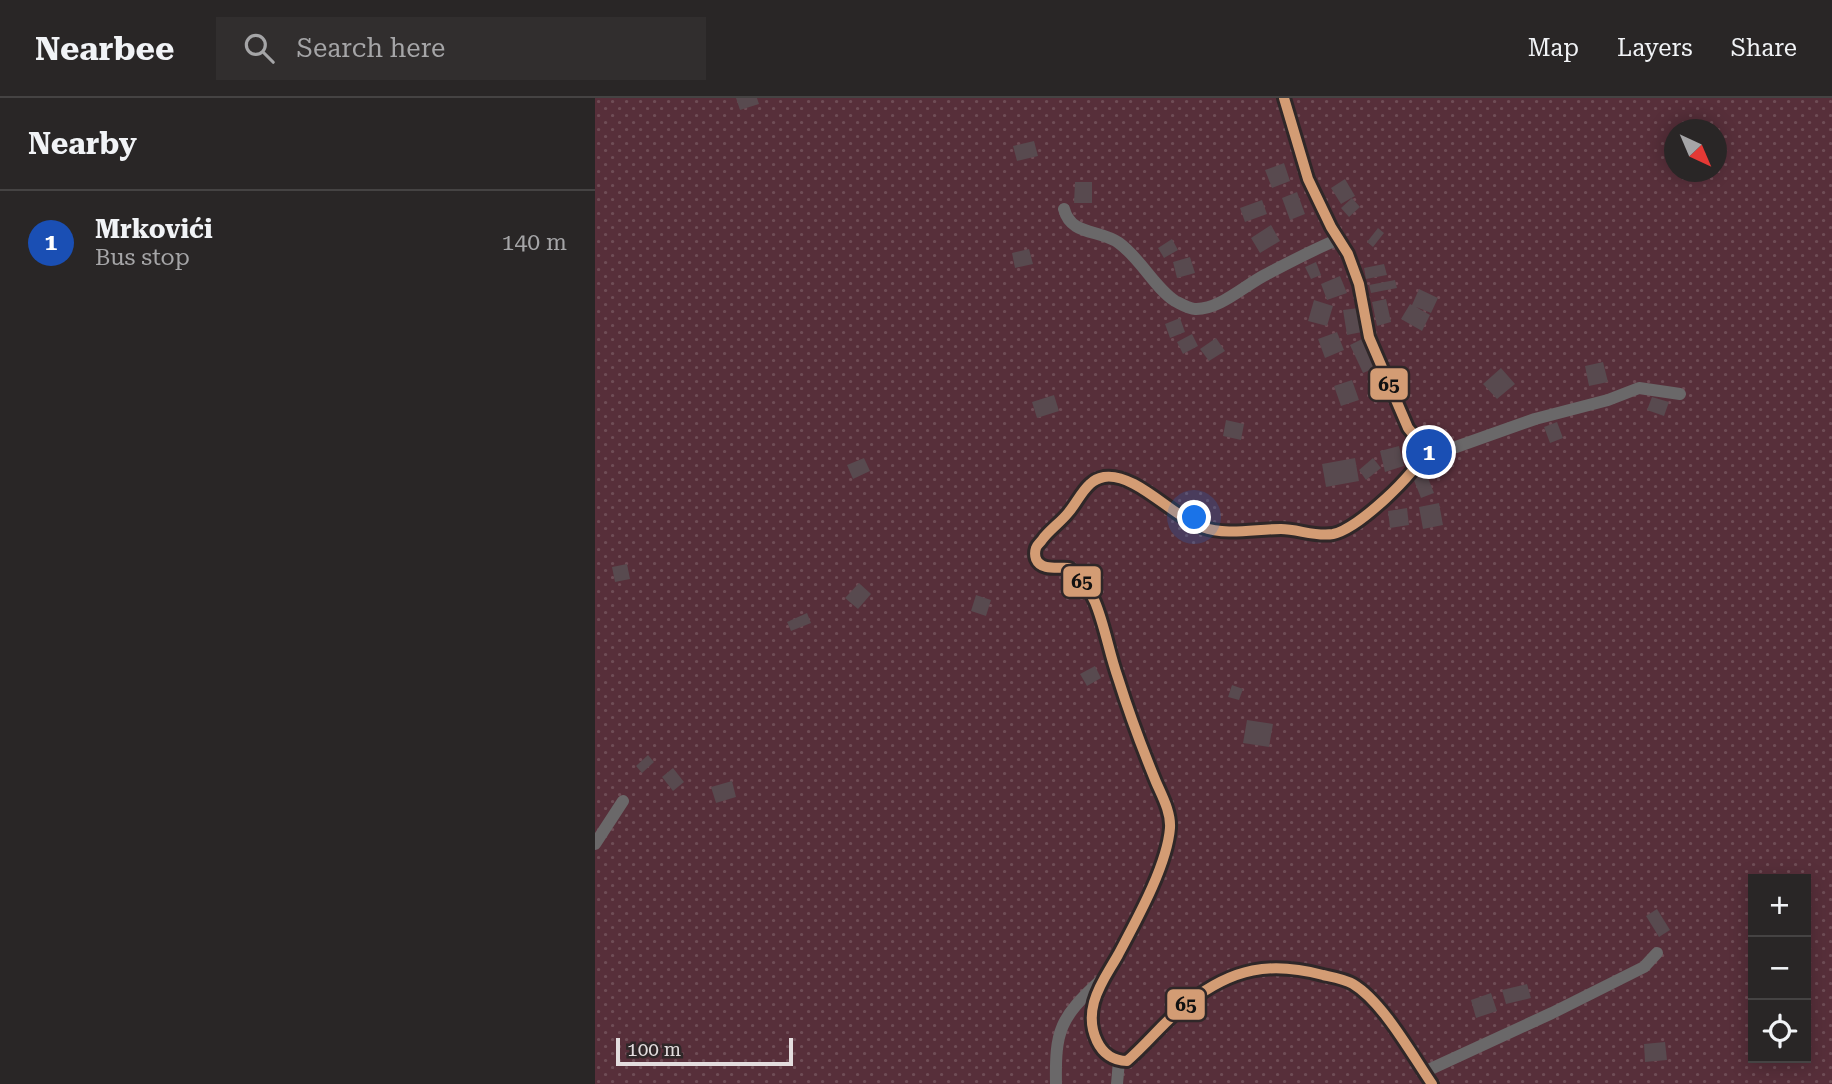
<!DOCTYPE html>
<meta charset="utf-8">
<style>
body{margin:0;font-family:"Roboto Serif",serif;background:#312e2e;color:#f1f3f6}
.controls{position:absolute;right:21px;bottom:21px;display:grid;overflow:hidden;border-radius:0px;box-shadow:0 4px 18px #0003}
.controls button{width:63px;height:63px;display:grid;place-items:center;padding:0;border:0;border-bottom:2px solid #454343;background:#292626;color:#f1f3f6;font:35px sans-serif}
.compass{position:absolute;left:1069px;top:21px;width:63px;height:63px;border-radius:50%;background:#292626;box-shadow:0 4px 18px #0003;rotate:136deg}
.scale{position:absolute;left:21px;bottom:18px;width:177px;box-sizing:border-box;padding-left:7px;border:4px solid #e3ddde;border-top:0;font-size:19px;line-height:24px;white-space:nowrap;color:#e3ddde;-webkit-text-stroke:5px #2f2728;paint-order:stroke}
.you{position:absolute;left:600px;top:420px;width:24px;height:24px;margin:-18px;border:5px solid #fff;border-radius:50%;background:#1a73e8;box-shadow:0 0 0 10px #1a73e833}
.badge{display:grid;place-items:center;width:46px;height:46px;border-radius:50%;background:#a7a1a2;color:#fff;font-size:23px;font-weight:700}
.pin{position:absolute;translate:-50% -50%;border:4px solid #fff;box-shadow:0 2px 7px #0006}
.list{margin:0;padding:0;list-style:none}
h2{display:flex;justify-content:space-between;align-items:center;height:91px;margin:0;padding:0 28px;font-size:30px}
h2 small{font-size:23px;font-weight:400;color:#a5a5a7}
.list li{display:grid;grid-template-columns:46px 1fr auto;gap:21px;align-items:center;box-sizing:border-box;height:105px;padding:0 28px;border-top:2px solid #454343}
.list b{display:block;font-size:26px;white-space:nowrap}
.list p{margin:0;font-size:23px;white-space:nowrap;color:#a5a5a7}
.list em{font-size:23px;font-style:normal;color:#a5a5a7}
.icon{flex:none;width:38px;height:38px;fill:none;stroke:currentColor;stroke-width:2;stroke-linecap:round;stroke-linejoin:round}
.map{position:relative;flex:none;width:1237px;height:986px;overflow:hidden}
header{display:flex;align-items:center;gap:42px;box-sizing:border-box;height:98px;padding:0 35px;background:#292626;border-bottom:2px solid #454343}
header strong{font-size:33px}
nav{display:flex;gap:38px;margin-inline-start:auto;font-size:24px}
.search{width:490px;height:63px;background:#312e2e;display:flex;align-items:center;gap:18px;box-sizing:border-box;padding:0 24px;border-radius:0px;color:#a5a5a7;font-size:26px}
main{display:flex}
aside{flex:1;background:#292626}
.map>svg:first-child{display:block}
.grass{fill:url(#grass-dots);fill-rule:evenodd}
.building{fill:#584a4f}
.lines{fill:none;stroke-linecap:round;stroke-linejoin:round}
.street{stroke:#6a6869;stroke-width:12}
.bus-1-casing{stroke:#2f2728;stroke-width:16}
.bus-1{stroke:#d39c74;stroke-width:10}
.line-badge{stroke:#2f2728;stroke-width:2.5}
.pale-badge-label{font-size:19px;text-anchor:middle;font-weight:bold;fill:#111}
</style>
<header>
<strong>Nearbee</strong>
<div class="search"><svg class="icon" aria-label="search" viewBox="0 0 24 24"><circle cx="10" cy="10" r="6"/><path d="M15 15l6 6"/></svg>Search here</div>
<nav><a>Map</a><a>Layers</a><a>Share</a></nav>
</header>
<main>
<aside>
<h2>Nearby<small></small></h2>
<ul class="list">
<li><span class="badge" style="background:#1a4fb4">1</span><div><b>Mrkovići</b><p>Bus stop</p></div><em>140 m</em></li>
</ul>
</aside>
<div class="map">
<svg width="1237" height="986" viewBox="0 0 1237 986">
<defs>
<pattern id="grass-dots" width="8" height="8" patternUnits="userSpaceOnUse" patternTransform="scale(1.75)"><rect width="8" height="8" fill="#572f3a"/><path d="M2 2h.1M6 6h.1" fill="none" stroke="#6f4d56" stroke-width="1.8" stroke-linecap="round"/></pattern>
</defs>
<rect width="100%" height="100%" fill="#373233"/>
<path class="grass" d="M0,0H1237V986H0ZM1080,32H1122V74H1080ZM1158,781H1211V960H1158Z"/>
<g class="building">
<path d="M141,0H162L164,6L145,12Z"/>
<path d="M439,43L443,58L422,63L418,48Z"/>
<path d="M689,65L695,83L677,90L670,72Z"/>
<path d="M750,81L760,98L746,106L736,90Z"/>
<path d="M480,84H497V105H479Z"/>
<path d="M702,94L710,116L695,122L687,100Z"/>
<path d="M757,100L765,109L754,119L746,110Z"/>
<path d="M667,102L672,116L650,124L645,110Z"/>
<path d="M676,127L685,143L665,155L656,140Z"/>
<path d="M783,130L789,135L778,149L772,144Z"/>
<path d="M577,141L583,152L569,160L563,150Z"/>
<path d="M434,151L438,166L420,170L417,155Z"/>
<path d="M595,159L600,175L582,180L578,164Z"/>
<path d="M721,164L726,177L716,181L710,169Z"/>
<path d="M789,166L792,177L771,181L769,170Z"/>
<path d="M745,178L752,195L732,202L726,186Z"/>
<path d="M800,182L802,190L776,195L774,187Z"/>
<path d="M824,191L843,200L836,215L821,209L835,217L827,233L806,221L815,206L817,207Z"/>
<path d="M791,201L796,224L782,228L777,204Z"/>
<path d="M719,202L738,208L732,228L713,223Z"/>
<path d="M763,210L767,234L752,237L748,212Z"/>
<path d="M585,220L590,234L575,240L570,226Z"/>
<path d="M742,234L749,252L730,260L723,241Z"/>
<path d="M597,236L603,248L588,256L582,244Z"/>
<path d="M621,240L630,253L614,263L605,251Z"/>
<path d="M767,241L780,270L768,275L755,247Z"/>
<path d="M1008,264L1013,284L994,288L990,268Z"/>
<path d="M906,270L920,286L902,301L888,286Z"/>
<path d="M787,281L793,296L779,301L773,287Z"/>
<path d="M757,282L764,302L746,308L739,288Z"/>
<path d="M459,297L464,313L442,320L437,304Z"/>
<path d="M1057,299L1074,304L1069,318L1052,312Z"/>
<path d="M631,322L649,326L646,342L628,338Z"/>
<path d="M962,324L968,340L955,345L949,329Z"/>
<path d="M804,348L809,368L790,374L785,353Z"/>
<path d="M269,360L275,373L258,381L252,367Z"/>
<path d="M760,360L764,383L731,389L727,366Z"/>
<path d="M778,360L786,370L771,382L764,372Z"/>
<path d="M831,375L839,395L826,400L818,380Z"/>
<path d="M844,405L848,427L828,431L824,409Z"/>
<path d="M812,410L814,427L795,430L793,413Z"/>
<path d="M32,466L35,481L20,484L17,469Z"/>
<path d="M264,485L276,496L263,511L250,500Z"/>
<path d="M381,497L396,502L391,518L376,513Z"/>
<path d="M212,515L216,525L196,533L192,524Z"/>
<path d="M500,568L506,580L492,588L485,576Z"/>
<path d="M637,587L648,591L644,602L633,599Z"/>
<path d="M652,622L678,626L674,649L648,645Z"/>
<path d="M53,657L59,664L47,675L41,668Z"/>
<path d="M78,670L89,684L78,693L67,679Z"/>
<path d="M137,683L141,699L121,705L116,689Z"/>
<path d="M1062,811L1075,832L1064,839L1051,818Z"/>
<path d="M932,886L936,900L911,906L907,892Z"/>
<path d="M896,895L902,913L881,920L876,902Z"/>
<path d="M1070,944L1072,962L1050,964L1049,946Z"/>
</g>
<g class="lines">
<g class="street">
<path d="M689,0L713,81L736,129L753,156L764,186L774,239L813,330L831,352C822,375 763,431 738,436C720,439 703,431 686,431C660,431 632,438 607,429C578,419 540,374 509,379C504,380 499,382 495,386C486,394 481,406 473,415C465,425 454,432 447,442C445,445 442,447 441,450C440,453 440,458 441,461C446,473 463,469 474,470C485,480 494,490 500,504C510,528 514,555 523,580C534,615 547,650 561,684C567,698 576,714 575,730C572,768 541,823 523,857C514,873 504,886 499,904C492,930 503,963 532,963C554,944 571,921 594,904C638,870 675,863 728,877C737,879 750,881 758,886C788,904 817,957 837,986"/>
<path d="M469,111C476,138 504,131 524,145C546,161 559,189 580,203C586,206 594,211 600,211C625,212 651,186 672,176C695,164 719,151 744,141"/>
<path d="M831,352L861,349L940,321L1013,302L1044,290L1085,296"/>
<path d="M0,746L28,703"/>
<path d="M829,974L957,915L1049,869L1062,855"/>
<path d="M461,986C460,932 465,920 505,883"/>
<path d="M522,986L524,963"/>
</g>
<defs>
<path id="bus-1" d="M689,0L713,81L736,129L753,156L764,186L774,239L813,330L831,352C822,375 763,431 738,436C720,439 703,431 686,431C660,431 632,438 607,429C578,419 540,374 509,379C504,380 499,382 495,386C486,394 481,406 473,415C465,425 454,432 447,442C445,445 442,447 441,450C440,453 440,458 441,461C446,473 463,469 474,470C485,480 494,490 500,504C510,528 514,555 523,580C534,615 547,650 561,684C567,698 576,714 575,730C572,768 541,823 523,857C514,873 504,886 499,904C492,930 503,963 532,963C554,944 571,921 594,904C638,870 675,863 728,877C737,879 750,881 758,886C788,904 817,957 837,986"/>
</defs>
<use href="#bus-1" class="bus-1-casing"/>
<use href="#bus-1" class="bus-1"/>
</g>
<g class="line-badge">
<rect x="774" y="269" width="40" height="34" rx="7" fill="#d39c74"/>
<rect x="467" y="467" width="40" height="33" rx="7" fill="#d39c74"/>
<rect x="571" y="890" width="40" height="33" rx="7" fill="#d39c74"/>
</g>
<g class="pale-badge-label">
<text x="794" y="293">65</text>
<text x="487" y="490">65</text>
<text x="591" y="913">65</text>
</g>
</svg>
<div class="controls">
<button>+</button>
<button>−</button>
<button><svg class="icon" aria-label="locate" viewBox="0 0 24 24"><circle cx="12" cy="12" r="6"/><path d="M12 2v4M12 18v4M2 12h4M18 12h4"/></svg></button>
</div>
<svg class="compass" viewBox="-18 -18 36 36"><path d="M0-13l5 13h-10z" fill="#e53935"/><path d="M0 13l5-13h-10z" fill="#a5a5a7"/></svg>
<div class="scale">100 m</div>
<div class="you"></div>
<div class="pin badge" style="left:834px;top:354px;background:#1a4fb4">1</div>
</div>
</main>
